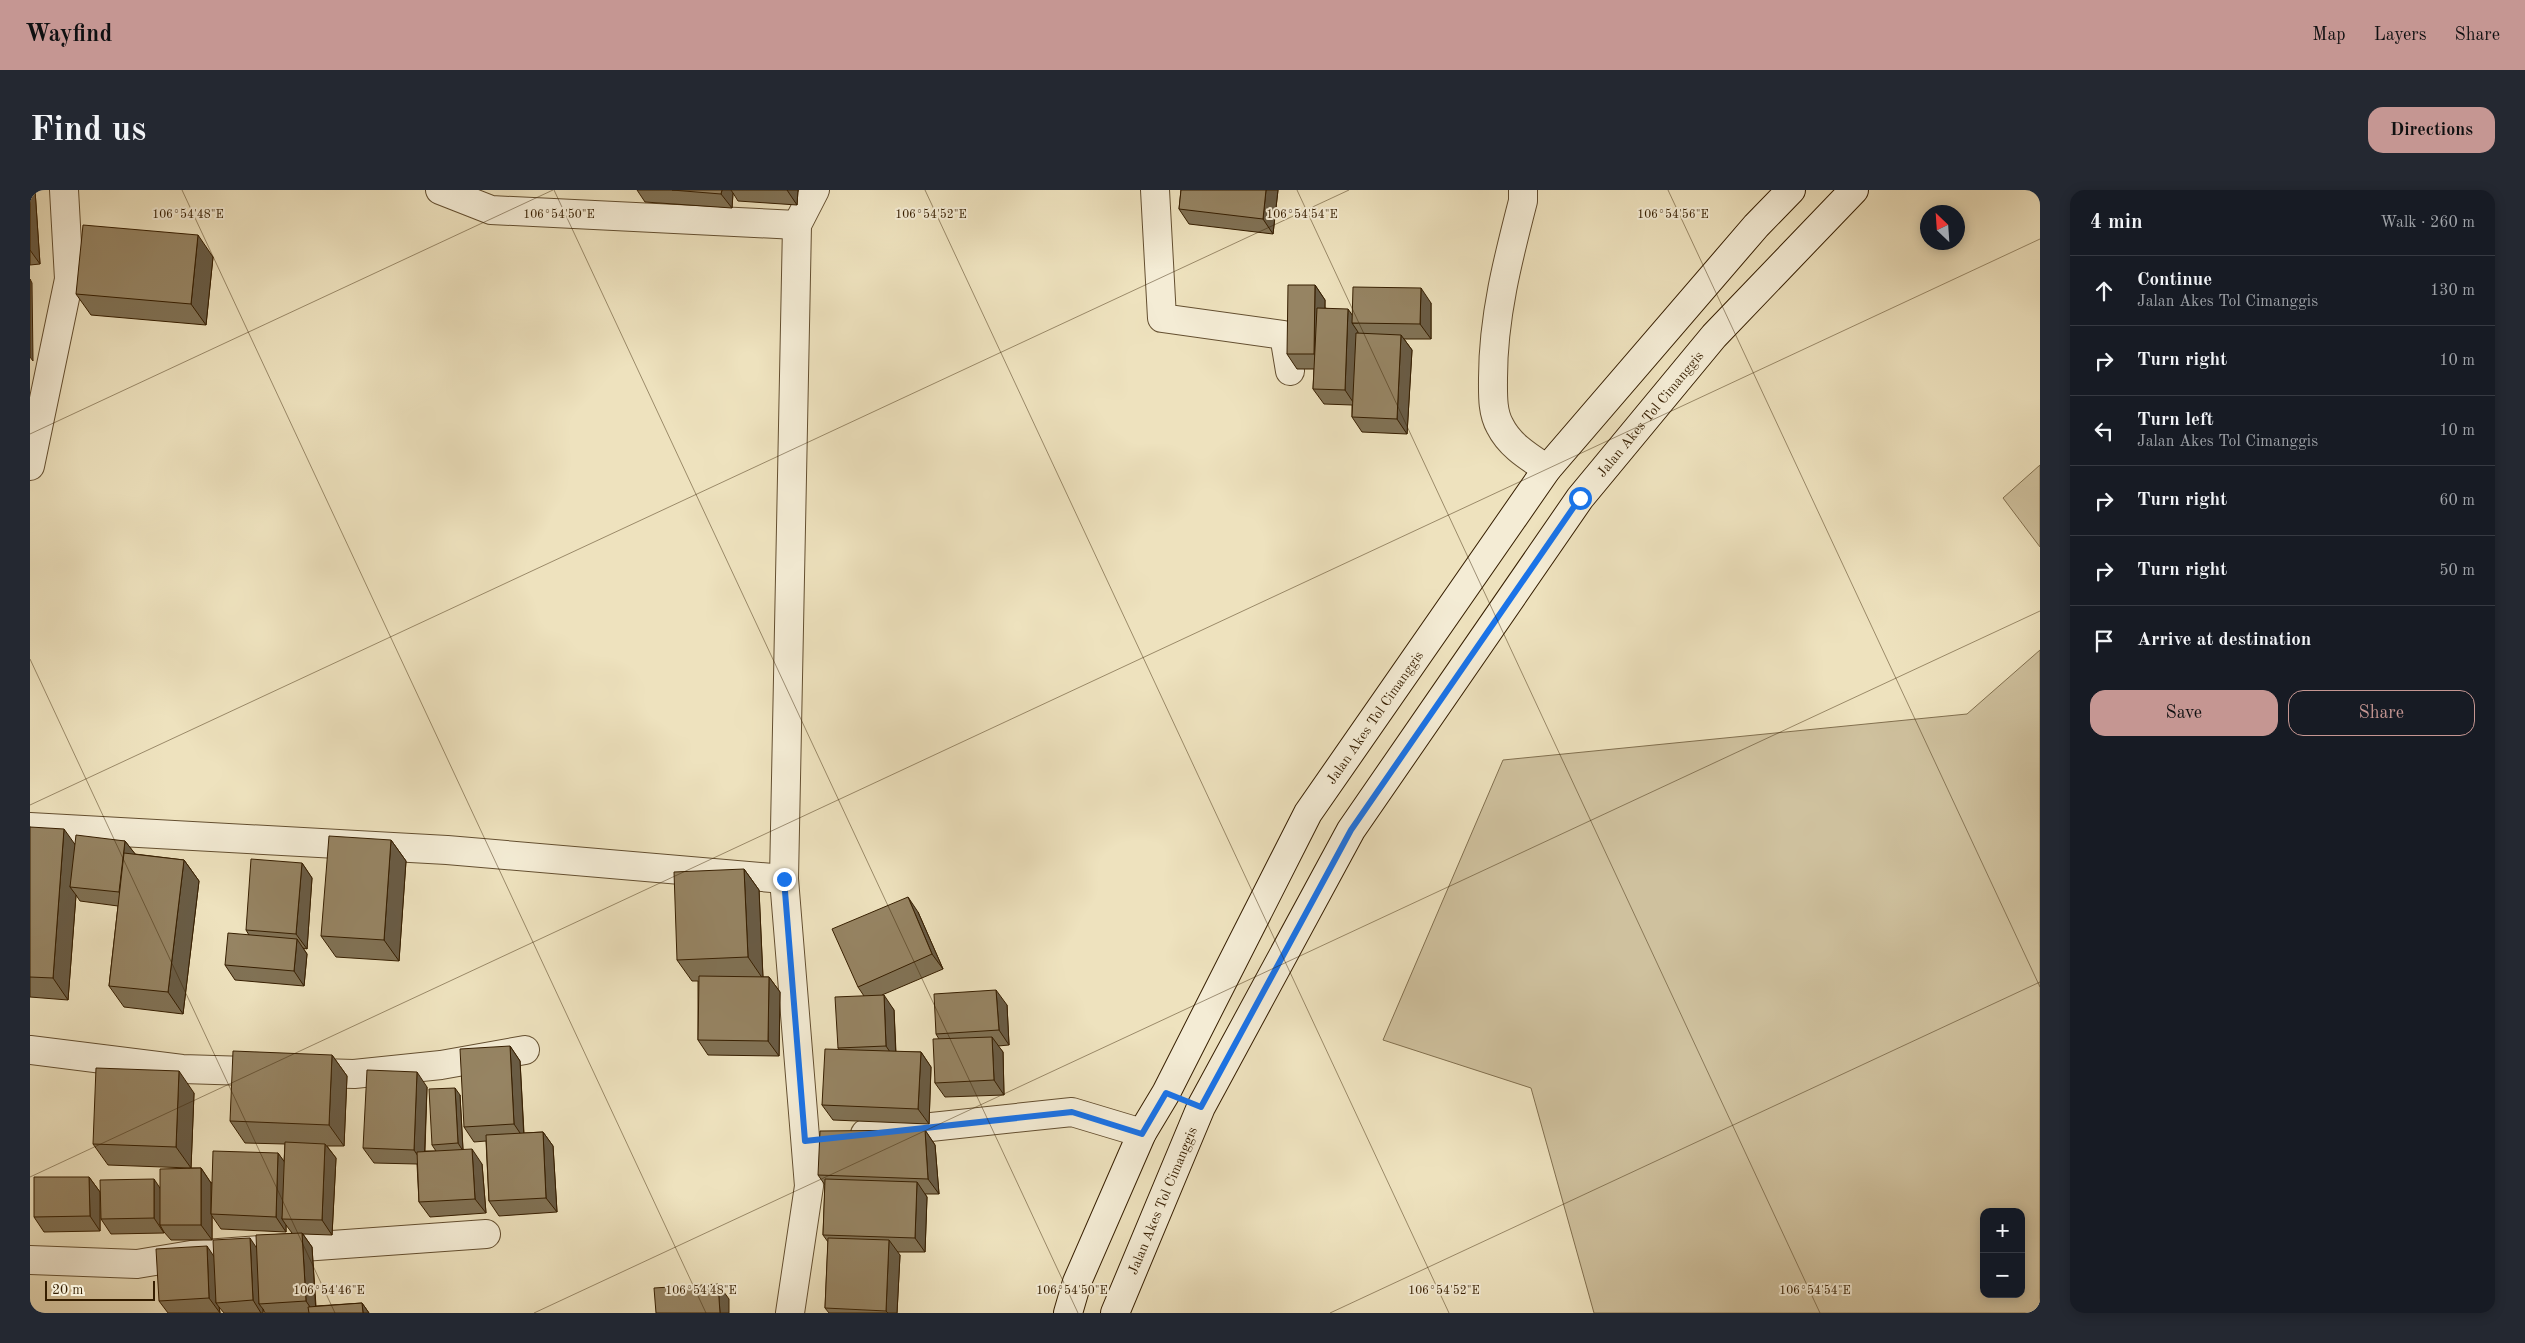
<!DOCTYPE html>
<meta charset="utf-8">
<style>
body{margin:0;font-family:"Old Standard TT",serif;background:#242831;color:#f1f3f6}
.controls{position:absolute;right:15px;bottom:15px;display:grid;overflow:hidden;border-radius:10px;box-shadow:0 2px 12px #0003}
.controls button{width:45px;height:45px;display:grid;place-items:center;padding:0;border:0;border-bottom:1px solid #363941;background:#171b24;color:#f1f3f6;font:25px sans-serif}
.compass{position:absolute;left:1890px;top:15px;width:45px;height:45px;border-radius:50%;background:#171b24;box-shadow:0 2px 12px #0003;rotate:335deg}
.scale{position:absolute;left:15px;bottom:12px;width:110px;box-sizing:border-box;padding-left:5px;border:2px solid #361e00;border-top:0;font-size:14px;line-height:18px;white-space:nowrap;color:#361e00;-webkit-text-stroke:4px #f4ecd5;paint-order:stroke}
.stop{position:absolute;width:15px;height:15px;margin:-11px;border:4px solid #1a73e8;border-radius:50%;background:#fff}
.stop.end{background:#1a73e8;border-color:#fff;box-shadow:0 1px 5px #0008}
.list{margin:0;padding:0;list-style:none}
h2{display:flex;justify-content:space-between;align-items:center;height:65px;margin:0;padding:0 20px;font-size:21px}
h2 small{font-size:16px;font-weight:400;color:#9ea1a6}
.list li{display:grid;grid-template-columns:32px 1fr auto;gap:15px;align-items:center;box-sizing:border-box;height:70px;padding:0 20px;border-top:1px solid #363941}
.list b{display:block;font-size:19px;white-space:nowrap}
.list p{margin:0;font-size:16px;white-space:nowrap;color:#9ea1a6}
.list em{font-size:16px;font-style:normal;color:#9ea1a6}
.actions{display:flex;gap:10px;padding:15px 20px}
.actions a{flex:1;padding:11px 0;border:1px solid #c59692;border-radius:15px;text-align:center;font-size:18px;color:#c59692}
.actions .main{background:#c59692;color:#111}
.icon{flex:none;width:28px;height:28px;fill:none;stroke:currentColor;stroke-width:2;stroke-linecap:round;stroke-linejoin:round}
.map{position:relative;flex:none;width:2010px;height:1123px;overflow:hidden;border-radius:15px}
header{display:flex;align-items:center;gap:30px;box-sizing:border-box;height:70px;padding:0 25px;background:#c59692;color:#111}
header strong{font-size:24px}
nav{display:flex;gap:28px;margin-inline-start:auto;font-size:18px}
.intro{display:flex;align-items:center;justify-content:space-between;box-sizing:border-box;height:120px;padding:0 30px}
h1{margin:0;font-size:35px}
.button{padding:12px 22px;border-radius:15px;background:#c59692;color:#111;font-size:18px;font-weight:700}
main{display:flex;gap:30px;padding:0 30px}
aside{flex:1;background:#171b24;border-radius:15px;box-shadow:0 2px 12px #0003}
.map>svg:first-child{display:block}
.green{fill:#cfc19e;stroke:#82704f;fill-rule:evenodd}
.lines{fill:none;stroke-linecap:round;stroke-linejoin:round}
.minor-casing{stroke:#644f30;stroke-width:30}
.secondary-casing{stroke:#361e00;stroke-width:30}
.minor{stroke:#f4ecd5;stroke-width:28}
.secondary{stroke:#f4ecd5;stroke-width:28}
.wall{fill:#817255;stroke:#361e00}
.shaded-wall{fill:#695c45;stroke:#361e00}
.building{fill:#968463;stroke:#361e00}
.route{stroke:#1a73e8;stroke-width:6}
.ticks{fill:none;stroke:#361e00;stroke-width:1;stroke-opacity:0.45}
.labels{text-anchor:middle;stroke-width:4;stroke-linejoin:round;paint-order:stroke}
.street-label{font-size:14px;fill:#361e00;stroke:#f4ecd5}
.ticks-label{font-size:12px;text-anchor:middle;fill:#361e00;stroke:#f4ecd5;stroke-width:4;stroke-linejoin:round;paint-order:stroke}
</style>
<header>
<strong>Wayfind</strong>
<nav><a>Map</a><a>Layers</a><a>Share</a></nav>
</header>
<div class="intro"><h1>Find us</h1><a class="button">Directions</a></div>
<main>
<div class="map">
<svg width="2010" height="1123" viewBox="0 0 2010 1123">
<rect width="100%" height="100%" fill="#eee2be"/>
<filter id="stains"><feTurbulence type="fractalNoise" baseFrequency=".004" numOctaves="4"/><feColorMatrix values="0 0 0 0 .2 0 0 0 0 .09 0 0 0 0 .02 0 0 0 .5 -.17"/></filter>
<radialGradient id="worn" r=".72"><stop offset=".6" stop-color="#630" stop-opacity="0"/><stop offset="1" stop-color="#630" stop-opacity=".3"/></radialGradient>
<g class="green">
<path d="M2010,275V357L1973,308Z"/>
<path d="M2010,460V1123H1564L1501,898L1353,850L1473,570L1937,524ZM1954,1022H1991V1104H1954Z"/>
</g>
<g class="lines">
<defs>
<g id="minor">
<path d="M410,0L461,20L767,35"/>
<path d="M1125,0L1132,128L1254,145L1260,181"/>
<path d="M1493,0V11C1478,69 1463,127 1463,188C1463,204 1462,222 1470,236C1480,256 1499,267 1517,279"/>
<path d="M0,276L39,89L34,0"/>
<path d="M0,637L417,660L754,689"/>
<path d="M0,860L152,879L324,884L411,875L495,860"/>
<path d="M835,944L1042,922L1112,943"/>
<path d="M0,1070L107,1074L161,1065L456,1044"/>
<path d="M760,1123L779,996L754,689L767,35L785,0"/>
</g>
<g id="secondary">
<path id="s1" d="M1038,1123L1047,1092L1112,943L1136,903L1278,623L1517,279L1726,36L1761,0"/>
<path id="s2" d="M1085,1123L1171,917L1321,640L1550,308L1684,146L1824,0"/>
</g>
</defs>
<use href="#minor" class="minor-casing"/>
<use href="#secondary" class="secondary-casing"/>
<use href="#minor" class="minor"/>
<use href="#secondary" class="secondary"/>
</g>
<g class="wall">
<path d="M0,0H5L10,74L0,75Z"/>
<path d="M607,0H768L767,15L708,11L703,3L702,18L615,12Z"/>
<path d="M1151,0H1248L1243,44L1159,34L1149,19Z"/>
<path d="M183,67L176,135L61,125L46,104Z"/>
<path d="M1285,95L1295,110V118L1322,125L1401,113V149H1374L1382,160L1377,244L1332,242L1322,227V215L1294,214L1283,199L1284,179H1267L1257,164Z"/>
<path d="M0,637L45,655L95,651L105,664L154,670L169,691L153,824L94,817L79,796L88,716L50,711L46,705L38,810L0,807Z"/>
<path d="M361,650L376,671L369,771L306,767L291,746Z"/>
<path d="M272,673L282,688L277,759L273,758L277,764L274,796L205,790L195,775L219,745L216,740Z"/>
<path d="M714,679L729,700L733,787H739L750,802L749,866L678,865L668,850V791H662L647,770Z"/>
<path d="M888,722L913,779L852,805L864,820L866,862H891L901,877L899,934L803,930L792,915L809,860L808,858L834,806L828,797Z"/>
<path d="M977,815L979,855L968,856L973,862L974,905L915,907L905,893L909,849L906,844Z"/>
<path d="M480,856L490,871L494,943L513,942L523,956L527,1022L469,1026L459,1011L456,951L444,952L434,937Z"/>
<path d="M302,865L317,886L314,956H297L306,968L302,1045L273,1044L282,1057L286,1116L332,1113L339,1123H235L233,1119V1123H194L189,1117L190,1123H138L129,1111L184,1067L226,1058L262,1043L256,1035V1042L191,1039L182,1026V1050H141L134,1042V1043L81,1044L71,1029L130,998L160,978L78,975L63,954L164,903L161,978H171L181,993L248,963L254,972L255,954L215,953L200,931Z"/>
<path d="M397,897L395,961H406L402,955L430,905L433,959L452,974L456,1023L400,1027L389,1012L387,974L344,973L333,958Z"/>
<path d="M895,940L905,955L909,1004H895L897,1007L895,1062H867L870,1065L867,1123H799L795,1118L798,1052L793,1045L795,995L788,985Z"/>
<path d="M59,987L70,1002V1041L14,1042L4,1027Z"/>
</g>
<g class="shaded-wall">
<path d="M0,0H5L10,74L0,60Z"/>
<path d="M692,0H701L703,3L702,18L691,4Z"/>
<path d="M757,0H768L767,15Z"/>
<path d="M1236,0H1248L1243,44L1233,29Z"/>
<path d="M168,45L183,67L176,135L161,114Z"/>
<path d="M0,89L2,93L3,171L0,167Z"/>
<path d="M1285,95L1295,110L1294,179L1284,164Z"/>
<path d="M1391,98L1401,113V149L1390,134Z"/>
<path d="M1318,119L1328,133H1322L1328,142L1325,215L1315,200Z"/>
<path d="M1371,145L1382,160L1377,244L1367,229Z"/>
<path d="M34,639L49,660L40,697L46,705L38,810L23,788Z"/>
<path d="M361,650L376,671L369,771L354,750Z"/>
<path d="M95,651L106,665L99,717L89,702Z"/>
<path d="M154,670L169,691L153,824L138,802Z"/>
<path d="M272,673L282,688L277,759L266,744Z"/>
<path d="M714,679L729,700L733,789L718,767Z"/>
<path d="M878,707L888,722L913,779L902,764Z"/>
<path d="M267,749L277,764L274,796L264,781Z"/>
<path d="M739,787L750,802L749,866L738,851Z"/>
<path d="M966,800L977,815L979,855L969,840Z"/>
<path d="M854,805L864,820L866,871L856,856Z"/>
<path d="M962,847L973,862L974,905L964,890Z"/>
<path d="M480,856L490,871L494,949L484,934Z"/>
<path d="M891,862L901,877L899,934L888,919Z"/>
<path d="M302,865L317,886L314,956L299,935Z"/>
<path d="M149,881L164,903L161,978L146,957Z"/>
<path d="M387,882L397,897L394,975L384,960Z"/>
<path d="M425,898L430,905L433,961L428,953Z"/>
<path d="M895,940L905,955L909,1004L898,989Z"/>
<path d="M513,942L523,956L527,1022L516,1008Z"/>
<path d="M295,954L306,968L302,1045L292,1030Z"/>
<path d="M442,959L452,974L456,1023L445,1009Z"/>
<path d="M248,963L259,978L252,1029L256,1035V1042L246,1027Z"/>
<path d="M171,978L181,993V1024L182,1026V1050L171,1035Z"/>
<path d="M59,987L70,1002V1041L60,1026Z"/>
<path d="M124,989L134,1004L130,1035L134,1042V1043L124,1028Z"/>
<path d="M887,992L897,1007L895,1062L885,1048Z"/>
<path d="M272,1043L282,1057L286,1123H284L276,1111Z"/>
<path d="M220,1048L230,1063L229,1114L233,1119V1123H231L223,1110Z"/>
<path d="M859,1050L870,1065L867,1123H858L856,1121Z"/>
<path d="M177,1056L187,1071L186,1113L189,1117L190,1123L179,1108Z"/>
<path d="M688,1094L699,1109V1123H690Z"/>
<path d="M332,1113L339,1123H333Z"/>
</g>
<g class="building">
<path d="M642,0H692L691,4Z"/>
<path d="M1151,0H1236L1233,29L1149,19Z"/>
<path d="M53,35L168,45L161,114L46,104Z"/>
<path d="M1258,95H1285L1284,164H1257Z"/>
<path d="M1323,97L1391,98L1390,134L1322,133Z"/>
<path d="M1287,118L1318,119L1315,200L1283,199Z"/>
<path d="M1326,143L1371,145L1367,229L1322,227Z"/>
<path d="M0,637L34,639L23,788L0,787Z"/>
<path d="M46,645L95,651L89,702L40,697Z"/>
<path d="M299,646L361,650L354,750L291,746Z"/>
<path d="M94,663L154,670L138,802L79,796Z"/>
<path d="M221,669L272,673L266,744L216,740Z"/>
<path d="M714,679L718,767L647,770L644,682Z"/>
<path d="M878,707L902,764L828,797L802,739Z"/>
<path d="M198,743L267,749L264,781L195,775Z"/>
<path d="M669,786L739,787L738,851L668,850Z"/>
<path d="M966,800L969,840L906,844L904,804Z"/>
<path d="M854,805L856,856L808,858L805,807Z"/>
<path d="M962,847L964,890L905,893L903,849Z"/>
<path d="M480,856L484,934L434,937L430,859Z"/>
<path d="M795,859L891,862L888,919L792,915Z"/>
<path d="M203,861L302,865L299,935L200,931Z"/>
<path d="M66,878L149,881L146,957L63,954Z"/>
<path d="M337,880L387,882L384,960L333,958Z"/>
<path d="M425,898L428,953L402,955L399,899Z"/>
<path d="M895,940L898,989L788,985L790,941Z"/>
<path d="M513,942L516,1008L459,1011L456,945Z"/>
<path d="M255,952L295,954L292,1030L252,1029Z"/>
<path d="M442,959L445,1009L389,1012L387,962Z"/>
<path d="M183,961L248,963L246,1027L181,1024Z"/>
<path d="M171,978V1035H130V979Z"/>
<path d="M4,987H59L60,1026L4,1027Z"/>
<path d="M124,989V1028L71,1029L70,990Z"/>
<path d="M795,989L887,992L885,1048L793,1045Z"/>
<path d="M272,1043L276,1111L229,1114L226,1045Z"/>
<path d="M220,1048L223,1110L186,1113L183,1050Z"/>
<path d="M798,1048L859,1050L856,1121L795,1118Z"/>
<path d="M177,1056L179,1108L129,1111L126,1059Z"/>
<path d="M688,1094L690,1123H626L624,1098Z"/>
<path d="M332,1113L333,1123H279L278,1117Z"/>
</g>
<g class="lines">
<path class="route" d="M754,689L775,951L1042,922L1112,944L1136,903L1171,917L1321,640L1550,308"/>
</g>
<path class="ticks" d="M152,0L676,1123M524,0L1048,1123M895,0L1419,1123M1267,0L1790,1123M1638,0L2010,797M2010,0V1M0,244L523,0M0,469L305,1123M0,615L1319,0M0,987L2010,49M504,1123L2010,421M1300,1123L2010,792"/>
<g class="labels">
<g class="street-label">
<text dy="5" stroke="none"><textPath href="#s2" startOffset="1051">Jalan Akes Tol Cimanggis</textPath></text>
<text dy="5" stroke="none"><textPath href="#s1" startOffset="672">Jalan Akes Tol Cimanggis</textPath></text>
<text dy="5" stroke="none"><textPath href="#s2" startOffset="122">Jalan Akes Tol Cimanggis</textPath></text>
</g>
</g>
<g class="ticks-label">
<text x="158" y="28">106°54'48"E</text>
<text x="529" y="28">106°54'50"E</text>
<text x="901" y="28">106°54'52"E</text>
<text x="1272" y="28">106°54'54"E</text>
<text x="1643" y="28">106°54'56"E</text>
<text x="299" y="1104">106°54'46"E</text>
<text x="671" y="1104">106°54'48"E</text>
<text x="1042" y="1104">106°54'50"E</text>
<text x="1414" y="1104">106°54'52"E</text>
<text x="1785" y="1104">106°54'54"E</text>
</g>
<rect width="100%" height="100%" filter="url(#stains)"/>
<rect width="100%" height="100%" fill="url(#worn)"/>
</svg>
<div class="controls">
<button>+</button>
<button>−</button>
</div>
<svg class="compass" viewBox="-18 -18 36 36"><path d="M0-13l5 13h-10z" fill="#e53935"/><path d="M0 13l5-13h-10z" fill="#9ea1a6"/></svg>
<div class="scale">20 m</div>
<div class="stop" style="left:1550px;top:308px"></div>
<div class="stop end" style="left:754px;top:689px"></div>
</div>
<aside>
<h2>4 min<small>Walk · 260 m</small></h2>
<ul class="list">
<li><svg class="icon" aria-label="ahead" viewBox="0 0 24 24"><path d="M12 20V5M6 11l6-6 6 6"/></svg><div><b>Continue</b><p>Jalan Akes Tol Cimanggis</p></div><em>130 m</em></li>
<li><svg class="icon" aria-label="right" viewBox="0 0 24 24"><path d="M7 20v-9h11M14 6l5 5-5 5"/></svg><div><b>Turn right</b></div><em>10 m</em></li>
<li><svg class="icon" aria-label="left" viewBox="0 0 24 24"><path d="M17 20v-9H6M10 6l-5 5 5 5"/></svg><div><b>Turn left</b><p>Jalan Akes Tol Cimanggis</p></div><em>10 m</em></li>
<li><svg class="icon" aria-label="right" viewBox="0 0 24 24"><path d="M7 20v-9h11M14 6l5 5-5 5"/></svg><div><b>Turn right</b></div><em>60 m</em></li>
<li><svg class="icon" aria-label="right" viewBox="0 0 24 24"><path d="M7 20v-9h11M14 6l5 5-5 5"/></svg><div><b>Turn right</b></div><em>50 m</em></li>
<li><svg class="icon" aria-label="arrive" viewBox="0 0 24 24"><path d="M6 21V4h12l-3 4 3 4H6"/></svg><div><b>Arrive at destination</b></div></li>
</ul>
<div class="actions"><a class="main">Save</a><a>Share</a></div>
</aside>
</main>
